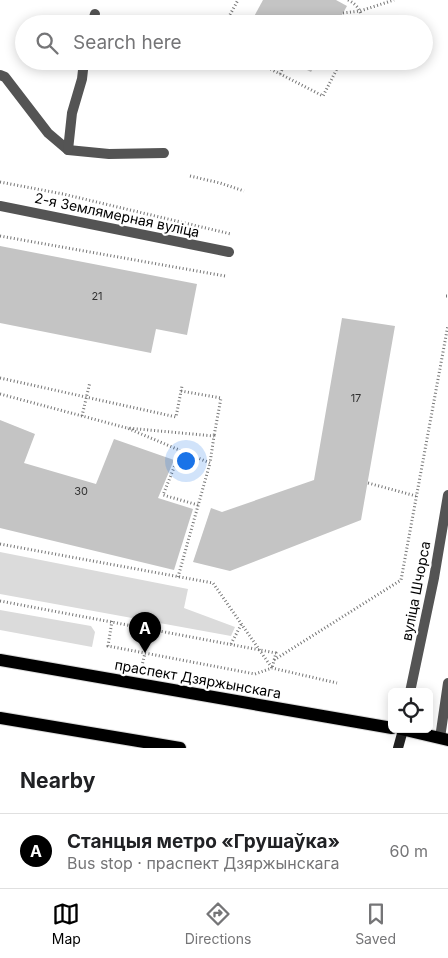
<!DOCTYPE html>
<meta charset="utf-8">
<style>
body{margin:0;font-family:Inter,sans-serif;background:#f2f2f2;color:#202124}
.controls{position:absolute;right:15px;bottom:15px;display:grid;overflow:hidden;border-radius:8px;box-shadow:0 2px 12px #0003}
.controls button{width:45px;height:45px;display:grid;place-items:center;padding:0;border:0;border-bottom:1px solid #e0e0e0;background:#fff;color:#202124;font:25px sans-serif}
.you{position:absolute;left:185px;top:460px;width:18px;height:18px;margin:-12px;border:4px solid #fff;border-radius:50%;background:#1a73e8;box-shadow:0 0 0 8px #1a73e833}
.badge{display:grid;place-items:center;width:32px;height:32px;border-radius:50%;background:#000;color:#fff;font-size:16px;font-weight:700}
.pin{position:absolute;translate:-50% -41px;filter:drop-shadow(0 1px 2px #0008)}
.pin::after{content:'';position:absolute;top:26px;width:18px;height:15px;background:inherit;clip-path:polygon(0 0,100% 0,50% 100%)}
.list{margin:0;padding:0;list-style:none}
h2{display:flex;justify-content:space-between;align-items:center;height:65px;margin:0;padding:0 20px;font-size:21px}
h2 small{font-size:16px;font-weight:400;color:#757577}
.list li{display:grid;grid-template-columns:32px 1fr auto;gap:15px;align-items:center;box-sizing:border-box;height:75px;padding:0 20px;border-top:1px solid #e0e0e0}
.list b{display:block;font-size:19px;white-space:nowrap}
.list p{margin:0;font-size:16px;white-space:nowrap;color:#757577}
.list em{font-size:16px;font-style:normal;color:#757577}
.icon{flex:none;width:28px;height:28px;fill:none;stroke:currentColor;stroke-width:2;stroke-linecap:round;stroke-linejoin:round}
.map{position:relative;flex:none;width:448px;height:748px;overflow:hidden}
.search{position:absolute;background:#fff;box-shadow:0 2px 12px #0003;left:15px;right:15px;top:15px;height:55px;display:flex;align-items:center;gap:12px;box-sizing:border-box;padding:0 18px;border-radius:28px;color:#757577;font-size:19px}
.sheet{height:140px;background:#fff}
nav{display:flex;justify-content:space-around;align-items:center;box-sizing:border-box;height:70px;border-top:1px solid #e0e0e0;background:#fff;font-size:14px;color:#757577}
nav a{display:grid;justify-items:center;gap:2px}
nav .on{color:#000}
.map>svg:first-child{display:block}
.green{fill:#dbdbdb}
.building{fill:#c4c4c4}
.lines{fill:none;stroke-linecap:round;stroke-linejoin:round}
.primary-casing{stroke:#dbdbdb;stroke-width:14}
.path{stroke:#767676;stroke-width:3;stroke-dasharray:1 2.5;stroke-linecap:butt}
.service{stroke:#545454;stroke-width:10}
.minor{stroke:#545454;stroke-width:10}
.tertiary{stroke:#545454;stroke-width:10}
.secondary{stroke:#212121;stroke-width:10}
.primary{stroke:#000;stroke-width:12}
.labels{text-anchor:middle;stroke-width:4.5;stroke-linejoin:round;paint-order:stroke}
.number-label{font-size:11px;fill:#313131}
.street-label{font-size:14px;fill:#000;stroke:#fff}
</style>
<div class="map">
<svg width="448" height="748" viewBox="0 0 448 748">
<rect width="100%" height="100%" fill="#fff"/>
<g class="green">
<path d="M0,552L188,589L184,608L235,627L231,636L0,594Z"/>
<path d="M0,610L91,626L95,632L92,647L0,630Z"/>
</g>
<g class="building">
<path d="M263,0H336L347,6L337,24H250Z"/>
<path d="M289,61H317L311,72Z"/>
<path d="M0,246L197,284L187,335L156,329L151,353L0,323Z"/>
<path d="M342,318L395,326L361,520L230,571L193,562L211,508L222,512L314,480Z"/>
<path d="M0,420L35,434L24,463L96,484L114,439L174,460L158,498L193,509L174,570L0,528Z"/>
</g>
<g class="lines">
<defs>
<g id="primary">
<path d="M0,660L392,728"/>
<path d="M0,718L180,748"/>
<path d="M401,729L448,740"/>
</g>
</defs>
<use href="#primary" class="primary-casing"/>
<g class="path">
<path d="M348,0C358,5 364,13 359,24"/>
<path d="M343,13L360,11L394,0"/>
<path d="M227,20L234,24"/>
<path d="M225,24L238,0"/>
<path d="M255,61L323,96L341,61"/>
<path d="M280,74L286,61"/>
<path d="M190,176L220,183L244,191"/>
<path d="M0,182L63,194L231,234"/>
<path d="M0,236L225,276"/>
<path d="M446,296H448"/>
<path d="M0,378L176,417L182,386"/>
<path d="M181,391L221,398L214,436"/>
<path d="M0,394L127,428L210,463L214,436L127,428"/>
<path d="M82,416L90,382"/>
<path d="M181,450L163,495L198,505"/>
<path d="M368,483L416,496"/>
<path d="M0,544L213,583L272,668"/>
<path d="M178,577L210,463"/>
<path d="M0,601L276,653L272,668"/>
<path d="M112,621L108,646L255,674L272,668L337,683"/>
<path d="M231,644L242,623"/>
<path d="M274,660L401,580L448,325"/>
<path d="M141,670L145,653"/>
</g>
<g class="service">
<path d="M92,24L95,14"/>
<path d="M0,75L5,77L48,133L68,150L109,154L164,153"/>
<path d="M68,150L72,113L82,79L84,61"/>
</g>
<path class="minor" d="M0,206L229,252"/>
<g class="tertiary">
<path d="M410,692L434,578L448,495"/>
<path d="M440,738L448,683"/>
</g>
<path class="secondary" d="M398,748L403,730"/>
<use href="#primary" class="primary"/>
</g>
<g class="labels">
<g class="number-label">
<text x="97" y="300">21</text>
<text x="356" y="402">17</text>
<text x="81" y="495">30</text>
</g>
<g class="street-label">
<text transform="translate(117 215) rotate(12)" y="5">2-я Землямерная вуліца</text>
<text transform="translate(416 591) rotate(-79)" y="5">вуліца Шчорса</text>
<text transform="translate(198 679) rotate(10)" y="5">праспект Дзяржынскага</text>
</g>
</g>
</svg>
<div class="controls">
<button><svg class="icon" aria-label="locate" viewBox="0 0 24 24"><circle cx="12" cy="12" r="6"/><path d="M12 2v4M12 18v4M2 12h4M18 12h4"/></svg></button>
</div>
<div class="you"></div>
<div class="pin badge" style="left:145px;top:653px">A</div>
<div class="search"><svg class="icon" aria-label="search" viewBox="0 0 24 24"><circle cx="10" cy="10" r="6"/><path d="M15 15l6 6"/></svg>Search here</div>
</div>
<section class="sheet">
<h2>Nearby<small></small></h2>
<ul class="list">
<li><span class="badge">A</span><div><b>Станцыя метро «Грушаўка»</b><p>Bus stop · праспект Дзяржынскага</p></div><em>60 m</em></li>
</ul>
</section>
<nav>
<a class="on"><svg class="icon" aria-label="map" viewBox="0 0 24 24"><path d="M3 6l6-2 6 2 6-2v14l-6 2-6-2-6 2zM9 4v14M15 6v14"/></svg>Map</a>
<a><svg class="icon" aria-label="directions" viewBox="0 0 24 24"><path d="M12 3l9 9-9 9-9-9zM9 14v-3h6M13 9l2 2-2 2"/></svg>Directions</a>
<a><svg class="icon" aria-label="saved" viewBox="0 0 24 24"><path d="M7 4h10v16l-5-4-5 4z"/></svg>Saved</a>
</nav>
